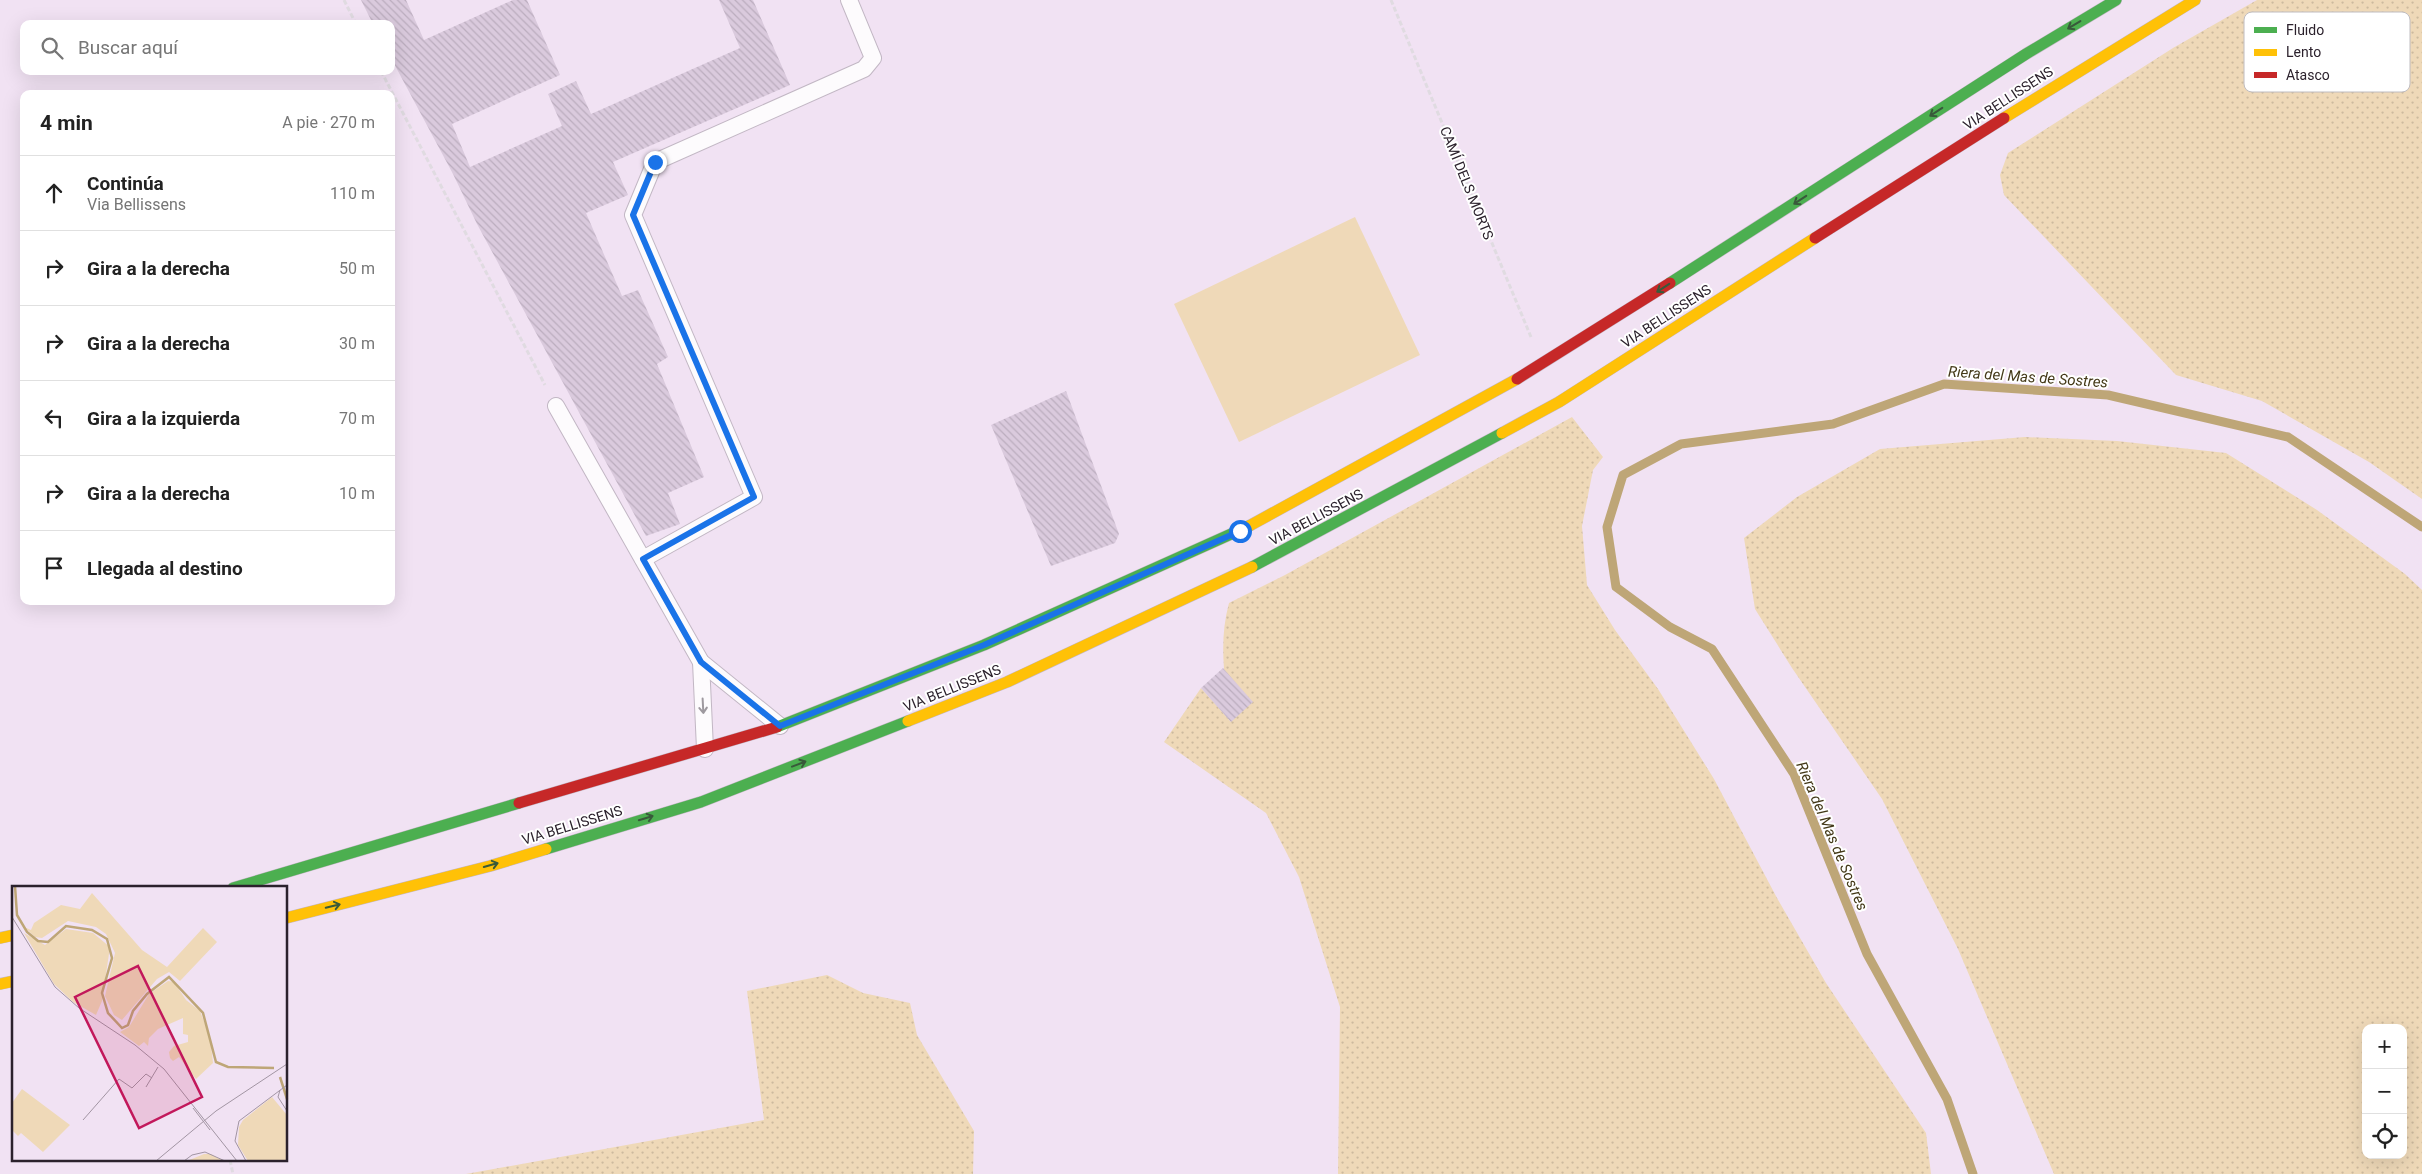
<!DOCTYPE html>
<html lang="es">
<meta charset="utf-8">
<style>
body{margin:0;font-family:Roboto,sans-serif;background:#f2f2f2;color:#222}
.controls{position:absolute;right:15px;bottom:15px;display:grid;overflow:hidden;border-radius:10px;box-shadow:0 5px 20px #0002}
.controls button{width:45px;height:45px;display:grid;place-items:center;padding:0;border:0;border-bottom:1px solid #e0e0e0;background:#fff;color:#222;font:25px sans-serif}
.stop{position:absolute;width:15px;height:15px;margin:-11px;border:4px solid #1a73e8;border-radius:50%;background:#fff}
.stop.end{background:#1a73e8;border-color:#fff;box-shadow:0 1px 5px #0008}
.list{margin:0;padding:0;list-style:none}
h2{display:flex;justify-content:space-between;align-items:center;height:65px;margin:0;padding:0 20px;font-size:21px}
h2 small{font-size:16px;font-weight:400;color:#767676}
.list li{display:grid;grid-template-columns:32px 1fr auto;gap:15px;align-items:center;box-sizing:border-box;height:75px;padding:0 20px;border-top:1px solid #e0e0e0}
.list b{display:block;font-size:19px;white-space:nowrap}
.list p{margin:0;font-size:16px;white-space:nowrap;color:#767676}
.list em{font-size:16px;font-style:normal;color:#767676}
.icon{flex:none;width:28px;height:28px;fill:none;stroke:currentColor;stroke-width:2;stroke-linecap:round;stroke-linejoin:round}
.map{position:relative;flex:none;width:2422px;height:1174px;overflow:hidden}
.search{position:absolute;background:#fff;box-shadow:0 5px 20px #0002;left:20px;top:20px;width:375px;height:55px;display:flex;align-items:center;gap:12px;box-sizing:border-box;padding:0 18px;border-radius:10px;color:#767676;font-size:19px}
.panel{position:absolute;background:#fff;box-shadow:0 5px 20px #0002;left:20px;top:90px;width:375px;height:515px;border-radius:10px}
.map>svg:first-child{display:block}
.grass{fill:url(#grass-dots);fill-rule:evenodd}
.green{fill:#efd9b8}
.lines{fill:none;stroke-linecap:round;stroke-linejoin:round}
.stream{stroke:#bea677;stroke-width:9}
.building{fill:url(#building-back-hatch)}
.lane-casing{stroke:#c2b7c4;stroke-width:18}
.fast-casing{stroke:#c2b7c4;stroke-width:12}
.slow-casing{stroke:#c2b7c4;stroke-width:12}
.jam-casing{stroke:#c2b7c4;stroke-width:12}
.path{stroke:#e0dbe1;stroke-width:3;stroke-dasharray:5 2.5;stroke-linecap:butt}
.lane{stroke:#fdfbfd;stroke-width:16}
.fast{stroke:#4caf50;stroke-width:11}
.slow{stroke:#ffc107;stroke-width:11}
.jam{stroke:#c62828;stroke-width:11}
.oneway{stroke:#385a3a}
.oneway2{stroke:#9e999f}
.route{stroke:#1a73e8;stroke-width:6}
.labels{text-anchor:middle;stroke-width:4;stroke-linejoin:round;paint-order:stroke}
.street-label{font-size:14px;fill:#2b212c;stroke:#fff}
.water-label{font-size:15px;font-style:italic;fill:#433817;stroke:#fff}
.inset-river{fill:none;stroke:#bea677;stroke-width:2.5}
.inset-road{fill:none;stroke:#a295a3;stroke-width:1}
.view{fill:#c2185b;fill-opacity:0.15;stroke:#c2185b;stroke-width:2.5}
.inset-edge{fill:none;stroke:#2b212c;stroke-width:2.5}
.key{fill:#fff;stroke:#bfbcc0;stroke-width:1}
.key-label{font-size:14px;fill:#2b212c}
</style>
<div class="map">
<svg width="2422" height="1174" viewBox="0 0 2422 1174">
<defs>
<pattern id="grass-dots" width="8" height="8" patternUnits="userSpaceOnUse" patternTransform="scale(1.25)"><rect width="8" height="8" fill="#efd9b8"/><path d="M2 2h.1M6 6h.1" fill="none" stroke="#cdba9e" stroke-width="1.8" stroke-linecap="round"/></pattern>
<pattern id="building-back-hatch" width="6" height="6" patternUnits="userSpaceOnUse" patternTransform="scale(1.25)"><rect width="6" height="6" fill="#dacadd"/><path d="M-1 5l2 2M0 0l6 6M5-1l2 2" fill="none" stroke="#bbadbe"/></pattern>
</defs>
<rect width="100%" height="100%" fill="#f1e2f3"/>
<g class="grass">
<path d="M2257,0H2422V499L2369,462L2262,401L2176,375L2004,195L2000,175L2008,153L2173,48Z"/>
<path d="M1572,417L1603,457L1593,470L1582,526L1587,585L1615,630L1658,689L1714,779L1777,898L1826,983L1926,1133L1931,1174H1338L1340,1007L1299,877L1266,813L1164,742L1201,688L1231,722C1225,682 1218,643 1229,603L1285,575Z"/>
<path d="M2025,437L2117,441L2226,453L2317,510L2405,574L2422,590V1174H2054L1958,949L1882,799L1792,668L1755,609L1744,538L1797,497L1880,449ZM2366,1028H2403V1155H2366Z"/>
<path d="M827,975L863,993L910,1003L917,1035L974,1131L973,1174H466L764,1120L747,991Z"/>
</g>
<path class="green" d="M1355,217L1420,355L1239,442L1174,304Z"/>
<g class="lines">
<path class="stream" d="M1973,1174L1947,1099L1867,954L1794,774L1712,649L1670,627L1616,587L1607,527L1623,475L1681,444L1833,424L1944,384L2108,395L2288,437L2422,527"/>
</g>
<g class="building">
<path d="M361,0H406L424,40L513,0H527L560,75L452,124L470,167L562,126L548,94L576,81L591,114L740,48L719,0H753L790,85L613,162L628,195L586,213L622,296L638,290L668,357L657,364L704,477L668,493L680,524L646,536L477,224L453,174L391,58V24H373Z"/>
<path d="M1066,391L1119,534L1115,543L1051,566L991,425Z"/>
<path d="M1223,668L1253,702L1231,722L1201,688Z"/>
</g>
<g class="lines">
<defs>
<g id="lane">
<path d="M556,406L701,662L780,726"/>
<path d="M643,559L754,497L633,215L655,162L864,69L873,58L849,0"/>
<path d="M701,662L705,749"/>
</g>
<g id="fast">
<path d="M1670,283L2026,54L2116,0"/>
<path d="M1252,567L1502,433"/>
<path d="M777,727L984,645L1249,526"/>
<path d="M546,849L701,802L908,721"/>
<path d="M233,888L519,803"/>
</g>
<g id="slow">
<path d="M2004,118L2195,0"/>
<path d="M1502,433L1559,402L1815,238"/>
<path d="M1249,526L1517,379"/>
<path d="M908,721L1007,682L1252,567"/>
<path d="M286,918L490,866L546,849"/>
<path d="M0,938L14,935"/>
<path d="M0,984L14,981"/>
</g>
<g id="jam">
<path d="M1815,238L2004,118"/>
<path d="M1517,379L1670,283"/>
<path d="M519,803L777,727"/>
</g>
</defs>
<use href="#lane" class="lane-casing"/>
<use href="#fast" class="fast-casing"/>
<use href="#slow" class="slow-casing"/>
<use href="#jam" class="jam-casing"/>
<g class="path">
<path d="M344,0L356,24"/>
<path d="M1391,0L1531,337"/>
<path d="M381,71L545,385"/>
<path d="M230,1160L233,1174"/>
</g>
<use href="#lane" class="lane"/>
<use href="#fast" class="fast"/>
<use href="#slow" class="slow"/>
<use href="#jam" class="jam"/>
</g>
<defs><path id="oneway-shaft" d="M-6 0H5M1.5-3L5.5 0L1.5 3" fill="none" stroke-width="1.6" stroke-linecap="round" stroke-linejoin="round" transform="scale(1.25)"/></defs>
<g class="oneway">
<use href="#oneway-shaft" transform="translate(2074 25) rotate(149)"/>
<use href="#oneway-shaft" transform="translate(1936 112) rotate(147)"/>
<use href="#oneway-shaft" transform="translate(1800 200) rotate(147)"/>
<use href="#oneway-shaft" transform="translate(1663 288) rotate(147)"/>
<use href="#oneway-shaft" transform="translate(799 764) rotate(-21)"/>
<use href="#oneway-shaft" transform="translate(646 818) rotate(-17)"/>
<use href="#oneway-shaft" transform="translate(491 865) rotate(-16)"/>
<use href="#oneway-shaft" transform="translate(333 906) rotate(-14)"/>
</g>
<use class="oneway2" href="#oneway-shaft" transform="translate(703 706) rotate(87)"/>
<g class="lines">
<path class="route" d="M655,162L633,215L754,497L643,559L701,662L780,726L984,645L1240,531"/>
</g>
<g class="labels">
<g class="street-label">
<text transform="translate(2008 98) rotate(-33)" y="5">VIA BELLISSENS</text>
<text transform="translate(1467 183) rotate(68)" y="5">CAMÍ DELS MORTS</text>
<text transform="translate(1666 316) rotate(-33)" y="5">VIA BELLISSENS</text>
<text transform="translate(1316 517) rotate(-28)" y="5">VIA BELLISSENS</text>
<text transform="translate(952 688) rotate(-22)" y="5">VIA BELLISSENS</text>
<text transform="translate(572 825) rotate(-17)" y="5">VIA BELLISSENS</text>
</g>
<g class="water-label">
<text transform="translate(2028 377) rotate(4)" y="5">Riera del Mas de Sostres</text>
<text transform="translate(1832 836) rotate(67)" y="5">Riera del Mas de Sostres</text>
</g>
</g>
<g transform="translate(12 886)">
<rect width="275" height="275" fill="#f1e2f3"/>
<path d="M80,7L130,64L155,81L191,42L205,56L168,95L157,86L145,93L110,134L102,129L93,110L103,67L94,48L84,41L56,35L30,52L23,51L12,41L19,44L22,37L49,19L68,23ZM54,43L81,47L98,61L90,115L84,129L61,116L42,98L12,47L33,59ZM156,95L162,96L174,114L188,125L198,151L201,177L184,193L167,171L161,175L158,172L157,166L162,160L176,156V149L171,148V132L146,143L137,152L136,160L132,156L127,160L108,146L117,141L137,108ZM10,203L58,239L31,266L9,247L6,250L0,244V217ZM260,211L275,229V275H236L226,259L227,241L231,234ZM192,268H199L211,275H175Z" fill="#efd9b8"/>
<path class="inset-river" d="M3,0L5,29L15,46L26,55L36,56L54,40L80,44L95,53L100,72L90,107L96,127L110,142L116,139L121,125L135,108L157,91L191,127L204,176L216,181L262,182M268,191L275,213"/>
<path class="inset-road" d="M0,31L43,101L67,122L123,159L152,183L225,275M134,201L146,181M268,204L266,211L275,225M181,222L198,244M71,234L107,193L120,202L134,188L140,192M144,275L204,225L275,178M172,275L180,269L193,266L213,275M234,275L223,255L227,235L275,199"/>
<path class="view" d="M126,80L190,211L127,242L63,111Z"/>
<rect width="275" height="275" class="inset-edge"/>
</g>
<rect x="2244" y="12" width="166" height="80" rx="8" class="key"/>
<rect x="2254" y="27" width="23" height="6" fill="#4caf50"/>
<rect x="2254" y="49" width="23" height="7" fill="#ffc107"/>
<rect x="2254" y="72" width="23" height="6" fill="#c62828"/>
<g class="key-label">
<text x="2286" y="35">Fluido</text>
<text x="2286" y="57">Lento</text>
<text x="2286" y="80">Atasco</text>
</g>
</svg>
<div class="controls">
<button>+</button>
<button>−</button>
<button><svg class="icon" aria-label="locate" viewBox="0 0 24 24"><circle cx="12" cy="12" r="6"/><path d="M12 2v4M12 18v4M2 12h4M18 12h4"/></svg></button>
</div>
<div class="stop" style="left:1240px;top:531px"></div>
<div class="stop end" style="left:655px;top:162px"></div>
<div class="search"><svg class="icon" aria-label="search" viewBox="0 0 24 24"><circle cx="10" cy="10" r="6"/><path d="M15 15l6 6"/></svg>Buscar aquí</div>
<section class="panel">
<h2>4 min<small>A pie · 270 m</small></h2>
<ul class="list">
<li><svg class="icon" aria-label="ahead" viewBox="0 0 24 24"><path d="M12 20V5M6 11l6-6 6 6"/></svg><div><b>Continúa</b><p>Via Bellissens</p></div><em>110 m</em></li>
<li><svg class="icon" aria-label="right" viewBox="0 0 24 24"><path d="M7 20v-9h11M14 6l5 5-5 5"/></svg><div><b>Gira a la derecha</b></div><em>50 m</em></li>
<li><svg class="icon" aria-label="right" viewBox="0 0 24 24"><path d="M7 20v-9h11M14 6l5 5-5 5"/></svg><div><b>Gira a la derecha</b></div><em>30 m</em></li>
<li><svg class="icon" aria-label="left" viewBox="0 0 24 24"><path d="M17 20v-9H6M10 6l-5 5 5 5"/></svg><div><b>Gira a la izquierda</b></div><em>70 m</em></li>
<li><svg class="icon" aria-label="right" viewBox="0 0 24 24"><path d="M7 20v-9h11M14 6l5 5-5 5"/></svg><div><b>Gira a la derecha</b></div><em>10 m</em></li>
<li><svg class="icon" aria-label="arrive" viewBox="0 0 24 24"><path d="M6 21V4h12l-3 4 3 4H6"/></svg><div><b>Llegada al destino</b></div></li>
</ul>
</section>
</div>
